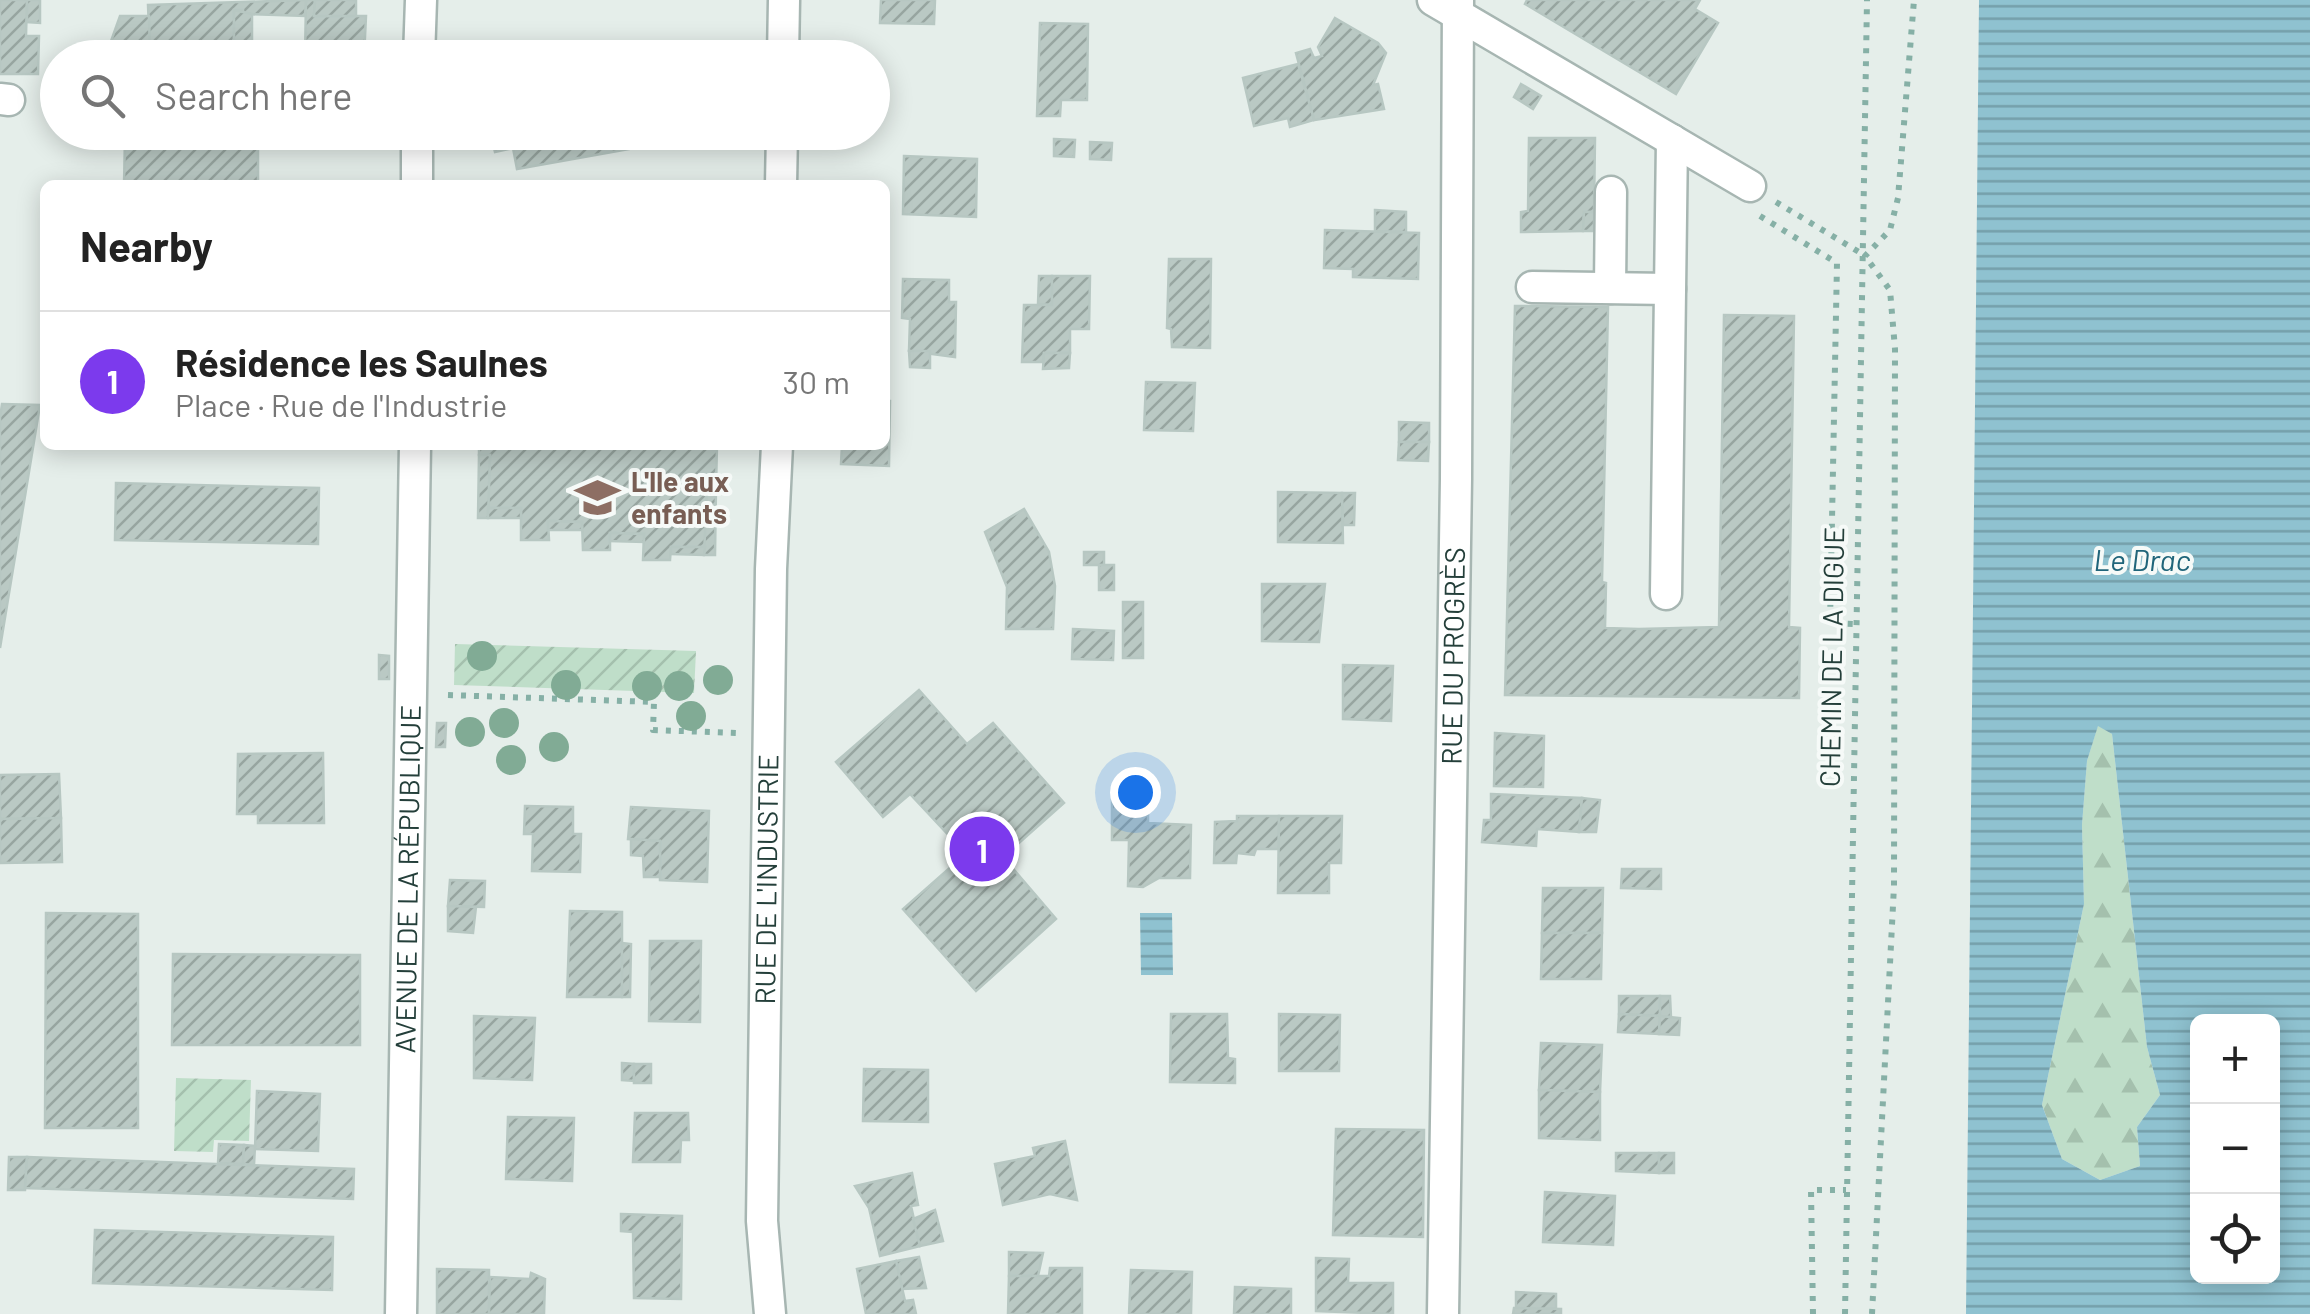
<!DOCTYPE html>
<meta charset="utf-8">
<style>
body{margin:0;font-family:Barlow,sans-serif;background:#f6f6f6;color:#222}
.controls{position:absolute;right:30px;bottom:30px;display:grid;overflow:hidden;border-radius:15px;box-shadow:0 5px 25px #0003}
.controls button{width:90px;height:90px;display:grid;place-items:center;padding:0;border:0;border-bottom:2px solid #e0e0e0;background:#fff;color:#222;font:50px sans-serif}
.you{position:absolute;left:1135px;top:792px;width:35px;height:35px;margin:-25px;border:8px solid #fff;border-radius:50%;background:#1a73e8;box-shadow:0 0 0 15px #1a73e833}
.badge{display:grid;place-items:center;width:65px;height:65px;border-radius:50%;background:#7c3aed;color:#fff;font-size:32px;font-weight:700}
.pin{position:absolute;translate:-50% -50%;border:5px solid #fff;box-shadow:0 2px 10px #0006}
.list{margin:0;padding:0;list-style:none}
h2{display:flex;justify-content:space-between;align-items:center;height:130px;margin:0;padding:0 40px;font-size:42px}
h2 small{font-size:32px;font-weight:400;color:#767676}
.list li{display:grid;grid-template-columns:65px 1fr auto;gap:30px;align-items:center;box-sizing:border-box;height:140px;padding:0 40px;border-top:2px solid #e0e0e0}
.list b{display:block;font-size:38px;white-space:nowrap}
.list p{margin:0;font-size:32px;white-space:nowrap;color:#767676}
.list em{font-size:32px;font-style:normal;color:#767676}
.icon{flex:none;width:55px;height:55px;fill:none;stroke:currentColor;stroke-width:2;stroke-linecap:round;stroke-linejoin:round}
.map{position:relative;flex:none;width:2310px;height:1314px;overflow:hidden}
.search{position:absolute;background:#fff;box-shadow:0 5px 25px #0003;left:40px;top:40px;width:850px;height:110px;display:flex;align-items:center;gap:25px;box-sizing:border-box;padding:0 35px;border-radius:55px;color:#767676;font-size:38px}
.panel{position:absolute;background:#fff;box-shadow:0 5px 25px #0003;left:40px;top:180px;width:850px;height:270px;border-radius:15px}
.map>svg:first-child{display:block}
.forest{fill:url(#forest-firs)}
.garden{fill:url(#garden-furrows)}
.water{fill:url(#water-rules);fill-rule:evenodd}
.building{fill:url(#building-hatch);stroke:#b7c7c2;stroke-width:2.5}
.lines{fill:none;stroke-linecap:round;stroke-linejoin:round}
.minor-casing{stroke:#a7b6b2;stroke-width:35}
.path{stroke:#86b0a6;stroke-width:6;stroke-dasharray:5 8;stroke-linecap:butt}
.minor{stroke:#fff;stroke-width:30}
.tree{fill:#81ab95}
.labels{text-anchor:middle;stroke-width:8;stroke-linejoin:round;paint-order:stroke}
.education-label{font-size:28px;font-weight:bold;fill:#785e54;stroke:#f6faf8;text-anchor:start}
.street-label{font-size:28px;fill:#243f3a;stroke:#f6faf8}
.water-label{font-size:30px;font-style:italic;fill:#20657a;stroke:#f6faf8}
</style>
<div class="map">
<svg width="2310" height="1314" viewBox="0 0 2310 1314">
<defs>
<pattern id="forest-firs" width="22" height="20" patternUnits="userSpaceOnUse" patternTransform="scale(2.5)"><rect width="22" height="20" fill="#bfdec9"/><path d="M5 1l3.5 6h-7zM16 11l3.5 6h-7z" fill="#a4c0ad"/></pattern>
<pattern id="garden-furrows" width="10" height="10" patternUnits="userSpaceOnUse" patternTransform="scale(2.5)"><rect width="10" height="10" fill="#bfdec9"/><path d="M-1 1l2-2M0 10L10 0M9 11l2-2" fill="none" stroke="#a4c0ad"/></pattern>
<pattern id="water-rules" width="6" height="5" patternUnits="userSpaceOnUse" patternTransform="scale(2.5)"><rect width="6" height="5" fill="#8fc2d0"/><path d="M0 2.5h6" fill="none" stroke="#759faa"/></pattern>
<pattern id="building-hatch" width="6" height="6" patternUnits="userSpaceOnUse" patternTransform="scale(2.5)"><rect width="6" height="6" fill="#bac9c4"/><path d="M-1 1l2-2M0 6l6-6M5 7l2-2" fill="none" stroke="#97a5a0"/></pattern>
</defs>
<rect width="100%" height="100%" fill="#e5eeea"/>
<path class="forest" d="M2098,725L2112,734L2147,1047L2160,1095L2137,1127L2140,1166L2100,1180L2062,1159L2042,1105L2084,904L2082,825L2087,761Z"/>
<g class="garden">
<path d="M455,644L696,651L694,693L454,685Z"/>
<path d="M176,1078L251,1080L249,1141L214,1140L213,1152L174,1151Z"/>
</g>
<g class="water">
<path d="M1979,0H2310V1314H1966ZM2098,726L2112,734L2147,1047L2160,1095L2137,1127L2140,1166L2100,1180L2062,1159L2042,1105L2084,904L2082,825L2087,761ZM2198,1022H2272V1276H2198Z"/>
<path d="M1140,913H1172L1173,975H1141Z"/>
</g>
<g class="building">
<path d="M0,0H27L26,36H39L38,74H0Z"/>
<path d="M27,0H40V23L27,22Z"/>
<path d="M306,0H315L314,16H366L364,58H305Z"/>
<path d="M306,0L305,16L243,14V10H234V58H150L148,5Z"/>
<path d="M315,0H356V16H314Z"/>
<path d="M881,0H935L934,24L880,23Z"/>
<path d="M1527,0H1700L1695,9L1718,23L1676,94L1525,4Z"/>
<path d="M234,10L252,14V47H234Z"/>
<path d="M120,16H149L150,58H105Z"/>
<path d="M1335,18L1378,43L1386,53L1373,85L1378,84L1384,109L1314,120L1296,53L1310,49L1314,58L1322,56L1318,47Z"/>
<path d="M1040,23L1088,24L1087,100H1061L1060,116H1037Z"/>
<path d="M474,47L739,58H476Z"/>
<path d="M1298,64L1314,120L1290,127L1288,118L1254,126L1243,78Z"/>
<path d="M1521,84L1541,96L1533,109L1514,97Z"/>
<path d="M490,132H724L517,169L513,148L495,152Z"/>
<path d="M125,137L258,138V185H124Z"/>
<path d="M1529,138H1595L1594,212H1584L1583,231L1521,232V212L1528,211Z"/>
<path d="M1054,139L1075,140L1074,157L1054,156Z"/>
<path d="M1090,142L1112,143L1111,160L1090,159Z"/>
<path d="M904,156L977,159L976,217L903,214Z"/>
<path d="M1375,210L1406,212V232L1375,231Z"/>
<path d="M1584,212H1594V231H1583Z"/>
<path d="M1325,230L1419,233L1418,279L1353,277V269L1324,268Z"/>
<path d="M1169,259H1211L1210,348L1172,347L1171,329L1167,328Z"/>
<path d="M1039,276H1052V305L1038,304Z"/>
<path d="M1052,276H1090L1089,329H1070V353H1044L1043,362H1022L1024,305H1052Z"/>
<path d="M903,279L949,280V302H956L955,357L909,351L910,319L902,318Z"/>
<path d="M1515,306L1608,307L1602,582L1606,583L1605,628L1639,629L1719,627L1724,315L1794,316L1789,627L1800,628L1799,698L1505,695Z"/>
<path d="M909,351H930V368L910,367Z"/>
<path d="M1044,353H1070L1069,368L1043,369Z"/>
<path d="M1146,382L1195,383L1193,431L1144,430Z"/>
<path d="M885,401H890L889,466L841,464L842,445H885Z"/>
<path d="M2,404L40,405L0,648V418Z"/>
<path d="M1399,422L1429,423V442H1399Z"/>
<path d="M1399,442H1429L1428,461L1398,460Z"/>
<path d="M479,445H717L716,488H707L706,547H671L670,560H643L644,534L610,533V550H583L582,522L548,521L549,540H521V508H488L490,455H479Z"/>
<path d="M479,455H490L488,518H478Z"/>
<path d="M116,483L319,488L318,544L115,540Z"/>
<path d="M707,488H716L715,555H704Z"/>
<path d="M1278,492L1342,493L1343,543L1278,542Z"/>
<path d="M1342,493H1355L1354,525H1343Z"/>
<rect x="488" y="508" width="33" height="10"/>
<path d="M1024,509L1049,552L1055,586L1053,629H1006L1007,587L985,532Z"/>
<path d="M548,521L582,522V530H548Z"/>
<path d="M610,533L644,534V542L610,541Z"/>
<path d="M671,547H705L704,555L671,554Z"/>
<rect x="1084" y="552" width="20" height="13"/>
<rect x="1099" y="565" width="15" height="25"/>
<path d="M1262,584H1325L1319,642L1262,641Z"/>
<rect x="1123" y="602" width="20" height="56"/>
<path d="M1073,629L1114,631L1113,660L1072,659Z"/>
<path d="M379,655L389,656V679H379Z"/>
<path d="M1343,665L1393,666L1391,721L1343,719Z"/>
<path d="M919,690L967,744L993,723L1064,803L1003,857L1056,919L976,991L903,909L952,866L953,840L910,794L883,817L836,762Z"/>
<path d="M437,723H446L445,747H436Z"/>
<path d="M1495,733L1544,736L1543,787L1494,786Z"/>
<path d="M323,753L324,823H258V814H237L238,754Z"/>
<path d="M59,774L61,818L0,819V775Z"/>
<path d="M1112,789L1148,790V823L1191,825L1190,878H1159L1143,887L1128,886L1129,840H1112Z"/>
<path d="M1491,794L1582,798L1579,832L1537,829L1536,846L1482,842L1484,820H1491Z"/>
<path d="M1582,798L1600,800L1596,832H1579Z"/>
<path d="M525,806L573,807V834H581L580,872L532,871L533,834H524Z"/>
<path d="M631,807L709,811L707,882L660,880V841L628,839Z"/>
<path d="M1237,816H1279V849H1256L1254,855L1237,853L1236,863H1214L1215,822L1237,821Z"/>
<path d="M1279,816H1342L1341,863H1329V893H1278Z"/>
<path d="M61,818L62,862L0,863V819Z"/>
<path d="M631,839L660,841V877H644L643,856L631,855Z"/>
<path d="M1622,869H1661V889L1621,888Z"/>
<path d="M450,880L485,881L484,907L448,906Z"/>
<path d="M1543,888H1603L1602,933H1542Z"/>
<path d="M448,906L476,907L473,933L448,931Z"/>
<path d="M570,911L622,912V997H567Z"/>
<path d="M46,913L138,914V1128H45Z"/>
<path d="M1542,933H1602L1601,979H1541Z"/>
<path d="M650,941H701L700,1022L649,1021Z"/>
<path d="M622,943L631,944L630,997H622Z"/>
<path d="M173,954L360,955V1045H172Z"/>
<path d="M1619,996H1660V1016L1619,1014Z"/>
<path d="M1660,996H1670L1671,1017L1660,1016Z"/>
<path d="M1171,1014H1227L1228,1058L1235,1059V1083L1170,1082Z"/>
<path d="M1279,1014L1340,1015L1339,1071H1279Z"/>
<path d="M1619,1014L1660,1016L1659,1034L1618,1032Z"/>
<path d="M474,1016L535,1018L532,1080L474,1078Z"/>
<path d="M1660,1016L1680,1018L1679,1035L1659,1034Z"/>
<path d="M1541,1043L1602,1045L1600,1092L1539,1090Z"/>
<path d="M622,1063L634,1064V1081L622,1080Z"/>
<rect x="634" y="1064" width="17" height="19"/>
<path d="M864,1069L928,1070V1122L863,1121Z"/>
<path d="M1539,1090L1600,1092V1140L1539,1138Z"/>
<path d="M257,1091L320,1094L318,1151L255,1149Z"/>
<path d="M635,1113H688L689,1140H681L680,1162H633Z"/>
<path d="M508,1117L574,1118L572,1181L506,1179Z"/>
<path d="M1336,1129L1424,1130L1423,1237L1333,1235Z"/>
<path d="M1065,1141L1077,1200L1050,1194L1003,1205L995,1164L1035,1156L1033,1148Z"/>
<path d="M219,1144L244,1145L243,1164L218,1163Z"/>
<path d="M244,1145L255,1146L254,1165L243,1164Z"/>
<path d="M1616,1153H1659V1173L1616,1171Z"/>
<rect x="1659" y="1153" width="15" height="20"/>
<path d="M9,1157H27L25,1190H8Z"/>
<path d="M27,1157L354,1169L353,1199L25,1188Z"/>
<path d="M912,1173L918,1205L911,1206L920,1246L880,1256L869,1208L855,1186Z"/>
<path d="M1545,1192L1615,1196L1613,1245L1543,1242Z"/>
<path d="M935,1210L943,1241L920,1246L913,1219Z"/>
<path d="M621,1214L682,1216L681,1299L634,1298L633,1232L621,1231Z"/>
<path d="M95,1230L333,1237L332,1290L93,1283Z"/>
<path d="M1009,1252L1043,1253L1038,1276H1009Z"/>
<path d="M919,1257L926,1288L902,1289L896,1261Z"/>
<path d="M1316,1258L1349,1259L1348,1283H1393V1314L1316,1311Z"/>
<path d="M896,1261L905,1301L913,1300L916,1314H866L857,1269Z"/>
<path d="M1050,1268H1082V1314H1008L1009,1276H1049Z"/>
<path d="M437,1269L489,1270V1314H437Z"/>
<path d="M1131,1270L1192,1272L1191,1314H1129Z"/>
<path d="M531,1273L545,1279L544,1314H489L490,1277L530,1279Z"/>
<path d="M1235,1287L1291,1289V1314H1234Z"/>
<path d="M1516,1292L1556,1294V1309H1516Z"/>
<path d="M1514,1308L1561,1309V1314H1513Z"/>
</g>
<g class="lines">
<defs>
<g id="minor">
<path d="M1433,0L1750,186"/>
<path d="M419,58L421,0"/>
<path d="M783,58L784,0"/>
<path d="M0,99L9,100"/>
<path d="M417,185V132"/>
<path d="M781,185L782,132"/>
<path d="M1532,287L1670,289"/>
<path d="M1610,288L1611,192"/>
<path d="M1666,594L1672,140"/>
<path id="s1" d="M401,1314L415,445"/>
<path id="s2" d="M770,1314L762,1221L771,569L777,445"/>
<path id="s3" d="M1443,1314L1456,479L1458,0"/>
</g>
</defs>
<use href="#minor" class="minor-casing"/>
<g class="path">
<path d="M1776,202L1864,255"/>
<path d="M1760,216L1837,263L1830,623L1854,624"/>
<path d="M448,695L654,702L653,730L737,733"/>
<path d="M1813,1314L1811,1190H1846"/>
<path d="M1845,1314L1867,0"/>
<path d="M1872,1314L1894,886L1895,349L1890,290L1865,256L1890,230L1898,198L1914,0"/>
</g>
<use href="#minor" class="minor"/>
</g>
<g class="tree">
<circle cx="482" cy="656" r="15"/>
<circle cx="718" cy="680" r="15"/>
<circle cx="566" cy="685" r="15"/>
<circle cx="647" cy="686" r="15"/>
<circle cx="679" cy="686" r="15"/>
<circle cx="691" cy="716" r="15"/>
<circle cx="504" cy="723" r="15"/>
<circle cx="470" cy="732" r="15"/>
<circle cx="554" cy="747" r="15"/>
<circle cx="511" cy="760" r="15"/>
</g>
<defs>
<symbol id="school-bare" viewBox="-9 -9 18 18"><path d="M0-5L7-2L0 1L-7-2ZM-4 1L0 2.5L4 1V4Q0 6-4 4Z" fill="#8d6e63" stroke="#f6faf8" stroke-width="2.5" paint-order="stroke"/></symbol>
</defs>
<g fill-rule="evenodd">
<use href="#school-bare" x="566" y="466" width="63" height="63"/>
</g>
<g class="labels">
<g class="education-label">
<text x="631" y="492">L'Ile aux<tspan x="631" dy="32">enfants</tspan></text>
</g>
<g class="street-label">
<text dy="10" stroke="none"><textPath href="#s3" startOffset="658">RUE DU PROGRÈS</textPath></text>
<text transform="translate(1832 657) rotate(-89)" y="10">CHEMIN DE LA DIGUE</text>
<text dy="10" stroke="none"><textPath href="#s1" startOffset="435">AVENUE DE LA RÉPUBLIQUE</textPath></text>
<text dy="10" stroke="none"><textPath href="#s2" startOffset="435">RUE DE L'INDUSTRIE</textPath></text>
</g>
<g class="water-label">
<text x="2142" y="571">Le Drac</text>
</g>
</g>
</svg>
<div class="controls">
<button>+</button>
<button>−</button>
<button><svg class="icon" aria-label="locate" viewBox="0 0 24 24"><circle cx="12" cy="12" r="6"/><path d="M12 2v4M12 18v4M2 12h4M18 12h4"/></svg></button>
</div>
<div class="you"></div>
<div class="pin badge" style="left:982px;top:849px">1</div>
<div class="search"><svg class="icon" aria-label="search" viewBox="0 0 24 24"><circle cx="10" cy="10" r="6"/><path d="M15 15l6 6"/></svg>Search here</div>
<section class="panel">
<h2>Nearby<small></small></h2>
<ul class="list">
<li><span class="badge">1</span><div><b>Résidence les Saulnes</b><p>Place · Rue de l'Industrie</p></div><em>30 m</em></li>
</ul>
</section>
</div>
